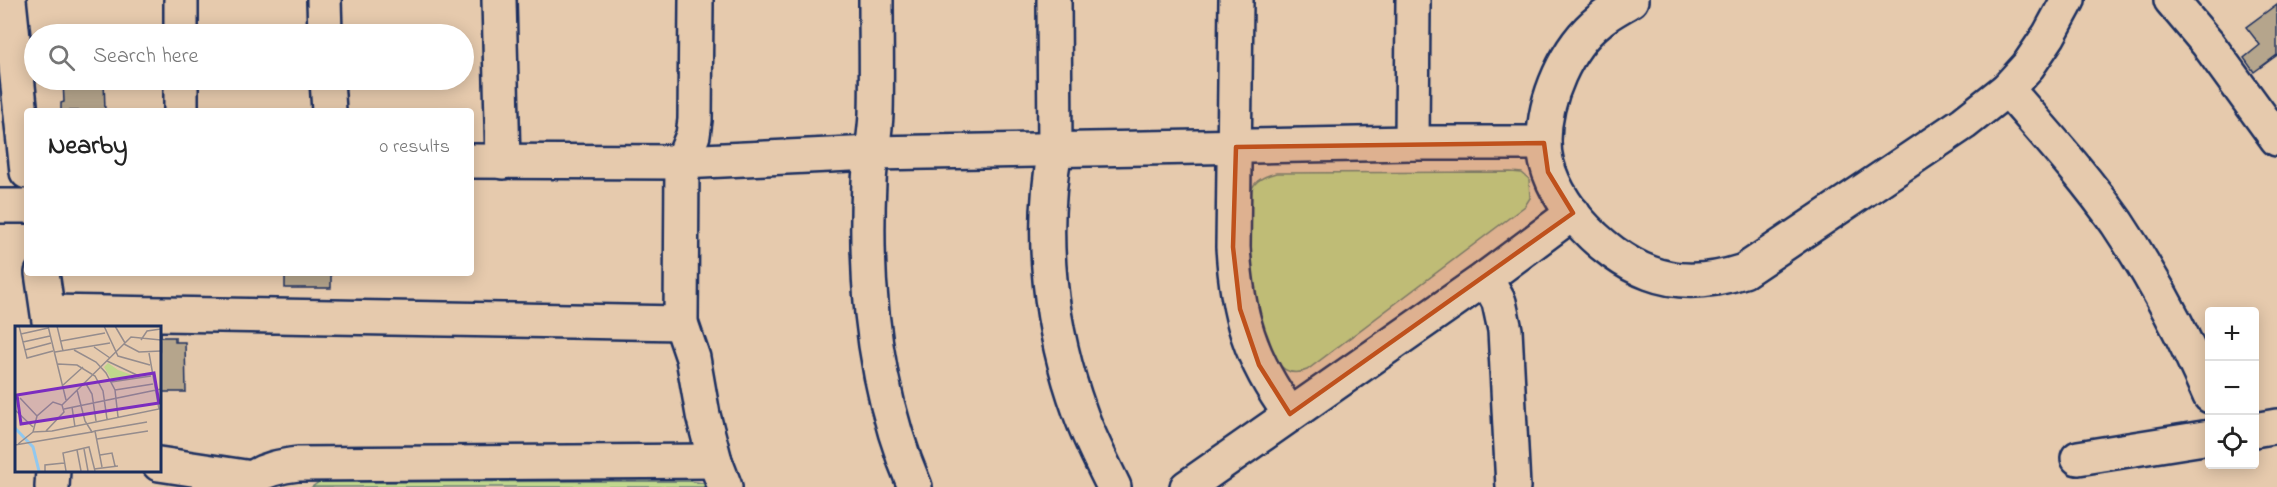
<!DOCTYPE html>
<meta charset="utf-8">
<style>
body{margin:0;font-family:"Indie Flower",sans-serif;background:#f2f2f2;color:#222}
.controls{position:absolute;right:18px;bottom:18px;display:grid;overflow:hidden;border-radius:6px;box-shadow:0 3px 15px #0003}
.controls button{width:54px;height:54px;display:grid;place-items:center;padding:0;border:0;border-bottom:2px solid #e0e0e0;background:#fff;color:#222;font:30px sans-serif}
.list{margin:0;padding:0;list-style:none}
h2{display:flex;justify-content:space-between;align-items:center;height:78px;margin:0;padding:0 24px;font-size:26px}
h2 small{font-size:20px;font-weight:400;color:#767676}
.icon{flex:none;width:33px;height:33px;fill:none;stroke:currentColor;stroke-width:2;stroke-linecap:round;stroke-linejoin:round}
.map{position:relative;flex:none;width:2277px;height:487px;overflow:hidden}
.search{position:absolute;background:#fff;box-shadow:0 3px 15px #0003;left:24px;top:24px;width:450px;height:66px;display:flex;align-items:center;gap:15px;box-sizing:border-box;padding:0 21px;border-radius:33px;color:#767676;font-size:22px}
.panel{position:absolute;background:#fff;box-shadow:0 3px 15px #0003;left:24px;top:108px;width:450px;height:168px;border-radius:6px}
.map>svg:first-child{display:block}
.green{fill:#c0d78d;stroke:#6e8376;stroke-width:1.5}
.building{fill:#b5a58c;stroke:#1b2f5e;stroke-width:1.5}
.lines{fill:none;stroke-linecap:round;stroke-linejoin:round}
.minor-casing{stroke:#1b2f5e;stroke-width:38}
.minor{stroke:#e6caad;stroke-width:33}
.marked{fill:#bf511c;fill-opacity:0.2;stroke:#bf511c;stroke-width:4.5;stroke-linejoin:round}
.inset-river{fill:none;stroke:#91c8ef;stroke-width:3}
.inset-road{fill:none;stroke:#958c8d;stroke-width:1.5}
.view{fill:#7b2cbf;fill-opacity:0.15;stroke:#7b2cbf;stroke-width:3}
.inset-edge{fill:none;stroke:#1b2f5e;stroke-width:3}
</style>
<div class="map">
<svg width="2277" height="487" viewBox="0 0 2277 487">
<rect width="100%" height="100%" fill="#e6caad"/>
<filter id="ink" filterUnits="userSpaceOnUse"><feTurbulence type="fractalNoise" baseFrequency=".0167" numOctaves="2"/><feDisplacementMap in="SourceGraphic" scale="12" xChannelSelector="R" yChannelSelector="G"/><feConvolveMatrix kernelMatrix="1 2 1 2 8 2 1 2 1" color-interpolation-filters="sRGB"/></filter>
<g filter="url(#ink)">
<g class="green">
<path d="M1511,172L1522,173L1529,179L1530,198L1525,206L1307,370C1250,395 1250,230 1249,199C1251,182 1261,177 1276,173Z"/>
<path d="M689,481L703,483L705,487H312L319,482Z"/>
</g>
<g class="building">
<path d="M2277,4V55L2254,72L2244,58L2260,45L2246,27Z"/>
<path d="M63,80H104L105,111H61V103L64,102Z"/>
<rect x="285" y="273" width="46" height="15"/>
<path d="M159,333H161V337H175V342H185L186,392H159Z"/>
</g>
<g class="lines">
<defs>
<g id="minor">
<path d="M9,0L27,172"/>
<path d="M181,0V34"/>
<path d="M324,0L325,34"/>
<path d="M499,0L503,162"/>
<path d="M696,0L695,120L693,135L682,162L681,323L693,358L703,415L715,461L725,487"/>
<path d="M876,0C876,38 877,76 876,114C875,137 870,160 869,182C864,286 874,391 915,487"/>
<path d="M1054,0L1055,150C1039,236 1050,330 1080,412C1089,438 1102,462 1114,487"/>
<path d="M1236,0L1233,247C1237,315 1250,359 1290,414"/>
<path d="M1631,0C1620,7 1609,12 1600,20C1566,47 1544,99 1544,141C1543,196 1602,255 1650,273C1681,285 1713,281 1744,271L1964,123L2007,89L2028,66L2049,35L2068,0"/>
<path d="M2171,0L2208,44L2277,139"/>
<path d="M181,80V111"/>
<path d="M327,80L329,111"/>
<path d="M2007,89C2045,133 2084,176 2117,223C2153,277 2184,336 2210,396"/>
<path d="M1412,143L1413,0"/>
<path d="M471,161L682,162L872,153L1412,143H1544"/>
<path d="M0,206H27"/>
<path d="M42,273L50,328"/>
<path d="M1486,278L1499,302L1505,330L1513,487"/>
<path d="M49,312L681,323"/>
<path d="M2254,430L2277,426"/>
<path d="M2078,458L2210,437"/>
<path d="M159,464L252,478C266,469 281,466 298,464L715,461"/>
<path d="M52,487L53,470"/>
<path d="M1187,487L1486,278L1573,213"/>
</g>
</defs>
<use href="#minor" class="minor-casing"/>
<use href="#minor" class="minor"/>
</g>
</g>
<path class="marked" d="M1544,143L1548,172L1573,213L1290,414L1259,365L1240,309L1233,247L1236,147Z"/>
<g transform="translate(15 326)">
<rect width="146" height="146" fill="#e6caad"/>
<path d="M93,37L103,44L120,50L97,54L89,41Z" fill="#c0d78d"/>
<path class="inset-river" d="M0,102L18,121L24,145"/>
<path class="inset-road" d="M4,0L12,32L38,25M33,0L51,74M42,0L48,25M89,0L103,30L135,39M100,0L110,17M6,8L33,2M126,14L132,5L146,3M46,15L90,7M8,16L35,10M109,18L124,26L146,25M79,21L95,32M10,24L36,17M59,24L81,36L91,47L100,64L103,91M40,26L95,17M92,35L124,50M43,38L62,39L80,50L88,65L92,93M70,56L77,68L81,95M96,56L136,50M47,60L68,41M62,64L70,95L77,106L80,105L87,141M100,64L138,58M5,72L22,90M47,79L116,11L146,14M57,81L60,101M49,83L146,63M0,84L18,101M31,105L49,86L47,79L38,76L22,90L18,106L37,105L144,83L134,27M80,105L132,96M82,113L133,105M3,118L18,106M0,119L77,106M69,123L73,145M62,124L66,145M85,129L97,127L100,140M79,143L103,140M30,145V139L49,137M51,145L48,127L74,121L80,145"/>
<path class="view" d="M139,47L144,77L6,98L2,69Z"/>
<rect width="146" height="146" class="inset-edge"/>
</g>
</svg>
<div class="controls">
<button>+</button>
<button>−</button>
<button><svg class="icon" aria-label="locate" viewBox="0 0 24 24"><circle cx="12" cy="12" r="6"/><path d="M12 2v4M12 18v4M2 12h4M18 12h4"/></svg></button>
</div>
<div class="search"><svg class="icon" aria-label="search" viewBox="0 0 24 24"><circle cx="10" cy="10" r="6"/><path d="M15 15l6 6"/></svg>Search here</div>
<section class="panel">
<h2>Nearby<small>0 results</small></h2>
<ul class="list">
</ul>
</section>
</div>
